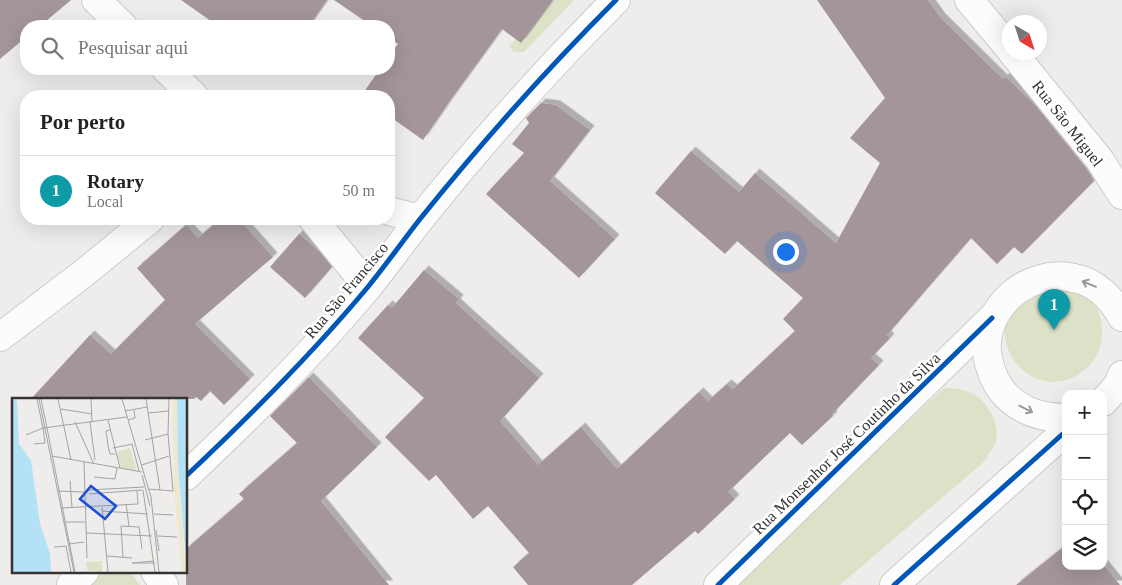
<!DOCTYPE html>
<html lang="pt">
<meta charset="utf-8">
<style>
body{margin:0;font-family:"Times New Roman",serif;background:#f2f2f2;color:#222}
.controls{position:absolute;right:15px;bottom:15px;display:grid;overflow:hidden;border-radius:10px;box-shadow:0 5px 20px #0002}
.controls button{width:45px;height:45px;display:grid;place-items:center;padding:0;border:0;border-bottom:1px solid #e0e0e0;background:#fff;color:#222;font:25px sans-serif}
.compass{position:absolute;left:1002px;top:15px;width:45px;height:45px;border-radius:50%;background:#fff;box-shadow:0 5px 20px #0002;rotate:141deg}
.you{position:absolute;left:785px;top:251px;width:18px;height:18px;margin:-12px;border:4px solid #fff;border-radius:50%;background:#1a73e8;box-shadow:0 0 0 8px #1a73e833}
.badge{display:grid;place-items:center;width:32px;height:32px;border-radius:50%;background:#757472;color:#fff;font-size:16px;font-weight:700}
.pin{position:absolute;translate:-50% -41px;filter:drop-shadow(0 1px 2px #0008)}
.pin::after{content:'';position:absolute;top:26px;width:18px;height:15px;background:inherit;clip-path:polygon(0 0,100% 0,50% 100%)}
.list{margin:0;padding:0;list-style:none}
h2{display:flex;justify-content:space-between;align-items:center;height:65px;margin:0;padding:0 20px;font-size:21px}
h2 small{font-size:16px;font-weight:400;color:#767676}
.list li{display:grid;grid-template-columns:32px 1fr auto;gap:15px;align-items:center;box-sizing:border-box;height:70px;padding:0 20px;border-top:1px solid #e0e0e0}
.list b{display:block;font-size:19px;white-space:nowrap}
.list p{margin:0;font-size:16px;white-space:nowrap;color:#767676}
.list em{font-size:16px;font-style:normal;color:#767676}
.icon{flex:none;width:28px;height:28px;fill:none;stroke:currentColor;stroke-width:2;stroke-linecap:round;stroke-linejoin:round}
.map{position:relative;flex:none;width:1122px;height:585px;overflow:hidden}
.search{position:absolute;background:#fff;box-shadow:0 5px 20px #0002;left:20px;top:20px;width:375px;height:55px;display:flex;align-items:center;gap:12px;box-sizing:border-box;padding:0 18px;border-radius:20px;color:#767676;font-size:19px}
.panel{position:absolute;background:#fff;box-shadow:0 5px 20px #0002;left:20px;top:90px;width:375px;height:135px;border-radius:20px}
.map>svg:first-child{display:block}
.green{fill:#dce2c8}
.building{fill:#a3959a;filter:url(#shadow)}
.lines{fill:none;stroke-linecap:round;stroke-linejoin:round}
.minor-casing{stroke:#cdcbca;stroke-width:30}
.minor{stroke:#fdfcfc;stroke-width:28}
.cycleway-casing{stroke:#fff;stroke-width:8}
.cycleway{stroke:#0057b8;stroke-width:5}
.oneway{stroke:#989896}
.labels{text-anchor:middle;stroke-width:5;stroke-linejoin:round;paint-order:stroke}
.street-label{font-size:16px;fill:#343331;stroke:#fff}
.inset-road{fill:none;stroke:#a4a3a1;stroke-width:1}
.view{fill:#1d4ed8;fill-opacity:0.15;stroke:#1d4ed8;stroke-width:2.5}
.inset-edge{fill:none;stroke:#343331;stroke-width:2.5}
</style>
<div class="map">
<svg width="1122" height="585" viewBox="0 0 1122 585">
<defs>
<filter id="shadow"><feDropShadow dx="4.5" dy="-4.5" stdDeviation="0" flood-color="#0004"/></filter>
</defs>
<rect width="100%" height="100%" fill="#efedeb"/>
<g class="green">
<path d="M555,0H574L524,52H514L509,46Z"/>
<path d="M1065,284C1073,289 1083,294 1091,300C1096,304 1100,314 1101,320C1112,371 1050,405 1016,363C1008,353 1004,340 1005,327C1006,318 1013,302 1021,297C1031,292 1053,288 1065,284Z"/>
<path d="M944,388C956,388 969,390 978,397C991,407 1001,429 995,444C992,449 988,455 985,461L840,585H731Z"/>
<path d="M101,571H130L140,585H91L93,577Z"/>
</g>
<g class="building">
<path d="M0,0H71L40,26H26V37L0,59Z"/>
<path d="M181,0H327L309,26H218Z"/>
<path d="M334,0H553L521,43L502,29L449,102L423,140L389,116V96H361L380,69H389V56L398,44L389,37V26H372Z"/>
<path d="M817,0H928L941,18L1003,79L1006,77L1036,106L1086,168L1094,181L1022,254L1014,247L997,264L971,238L887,335L890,338L871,358L879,365L832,414L833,416L802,445L790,433L728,492L735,499L698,534L695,531L632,585H528L513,567L529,553L488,506L473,519L436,475L429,481L385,437L424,398L358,338L388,305L392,308L424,270L459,299L456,303L539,378L500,421L538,465L581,427L617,469L699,392L708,401L727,384L733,389L795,331L783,319L803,298L737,241L725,254L655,193L691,151L739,192L755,173L836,243L880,163L850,138L885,98Z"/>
<path d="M541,103L556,105L590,130L550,181L615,239L579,278L486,194L524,153L512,144L529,123L526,118Z"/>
<path d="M220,219H239L273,257L195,324L250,379L224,405L210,391L201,401L196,397L194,399H31L90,335L111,354L165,300L137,268L186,225L198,238Z"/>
<path d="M299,234L320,252L332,267L305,298L270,267Z"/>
<path d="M309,377L377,447L321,501L389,585H186V549L244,499L239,494L297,443L270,416Z"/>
<path d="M1066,545V566H1103V564L1120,585H1016Z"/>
</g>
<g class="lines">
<defs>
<g id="minor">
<path d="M96,0L123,26"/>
<path d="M969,0L1010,49"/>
<path d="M1012,52L1099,159L1122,195"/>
<path d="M166,69L194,96"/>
<path d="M389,211L420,219"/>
<path d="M313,219L368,287"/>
<path d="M0,337L84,273L150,219"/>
<path d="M1103,402L1118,385L1122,375"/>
<path d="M1066,418C1040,418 1019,411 1002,391C993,379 989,367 987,353C983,306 1029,268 1074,278C1096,282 1112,299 1122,317"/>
<path d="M186,476C250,416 311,355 367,288C385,266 402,242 420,219C481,143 547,69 616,0"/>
<path d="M155,571L164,585"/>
<path d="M71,585L85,571"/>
<path d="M718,585L992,318"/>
<path d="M894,585L1066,431"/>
</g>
</defs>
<use href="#minor" class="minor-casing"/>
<use href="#minor" class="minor"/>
<defs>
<g id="cycleway">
<path d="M186,476C250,416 311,355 367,288C385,266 402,242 420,219C481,143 547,69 616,0"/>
<path d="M718,585L992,318"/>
<path d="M894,585L1066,431"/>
</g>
</defs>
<use href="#cycleway" class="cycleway-casing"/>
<use href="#cycleway" class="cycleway"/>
</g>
<defs><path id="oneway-shaft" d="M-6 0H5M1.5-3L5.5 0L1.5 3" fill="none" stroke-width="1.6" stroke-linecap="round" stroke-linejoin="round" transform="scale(1.25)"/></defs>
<g class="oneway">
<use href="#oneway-shaft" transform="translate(1089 284) rotate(-157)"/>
<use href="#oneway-shaft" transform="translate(1026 409) rotate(27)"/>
</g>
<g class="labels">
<g class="street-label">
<text transform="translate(1068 123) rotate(52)" y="6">Rua São Miguel</text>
<text transform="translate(346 290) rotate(-50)" y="6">Rua São Francisco</text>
<text transform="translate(846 443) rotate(-44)" y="6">Rua Monsenhor José Coutinho da Silva</text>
</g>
</g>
<g transform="translate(12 398)">
<rect width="175" height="175" fill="#efedeb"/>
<path d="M118,50L125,73L109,70L105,54ZM90,163V174L75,172L74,164Z" fill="#dce2c8"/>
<path d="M160,1H165L166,67L174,174H170L162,93Z" fill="#eee8d3"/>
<path d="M0,1L5,3L7,46L19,62L28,126L38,155L39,174H0ZM165,1H175V174L166,67Z" fill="#b3e2f7"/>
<path class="inset-road" d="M25,1L31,30L115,19M27,1L62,174M29,1L35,30M46,1L59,62M79,1L80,24M110,1L127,59M134,1L148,92M157,1L156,36L161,93M49,11L80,16M113,13L135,9M136,15L157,13M96,22L108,70M116,22L123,20L122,12M63,24L82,66M78,24L83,62M35,30L63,174M98,32L94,33L96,48L98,56H103M14,37L31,30L33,45L22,46M133,42L156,36M120,46L127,73M101,50L121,46M40,58L130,74M127,59L139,99L147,174M72,64L75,160M130,67L157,58M130,77L138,108M82,79L103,81L105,70M58,83L60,110M136,91L161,93M76,92L132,89M131,92L143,174M46,93L72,94M77,96L130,92M114,106L117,128M90,109L96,174M49,110L126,106L125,93M90,113L136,116M142,116L161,117M52,124H73M144,132L147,153M75,135L140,138M146,138L165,139M57,146L72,144M42,149L54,148L59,174M95,158L120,160M111,159L109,128L127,129L130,151M142,163L120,165H143"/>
<path class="view" d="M79,88L104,108L93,121L68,101Z"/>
<rect width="175" height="175" class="inset-edge"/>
</g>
</svg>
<div class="controls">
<button>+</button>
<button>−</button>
<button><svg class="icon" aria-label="locate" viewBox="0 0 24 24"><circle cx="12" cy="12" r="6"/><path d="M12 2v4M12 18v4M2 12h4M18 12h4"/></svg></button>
<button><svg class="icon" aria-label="layers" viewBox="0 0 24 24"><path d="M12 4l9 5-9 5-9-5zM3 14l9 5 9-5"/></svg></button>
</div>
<svg class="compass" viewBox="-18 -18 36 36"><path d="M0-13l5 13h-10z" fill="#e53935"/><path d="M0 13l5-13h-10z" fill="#767676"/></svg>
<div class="you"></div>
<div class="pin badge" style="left:1054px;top:330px;background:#0f9aa8">1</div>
<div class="search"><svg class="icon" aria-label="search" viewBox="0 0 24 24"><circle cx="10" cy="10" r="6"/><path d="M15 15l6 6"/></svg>Pesquisar aqui</div>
<section class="panel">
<h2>Por perto<small></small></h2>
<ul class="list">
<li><span class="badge" style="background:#0f9aa8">1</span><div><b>Rotary</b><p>Local</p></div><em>50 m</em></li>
</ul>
</section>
</div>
